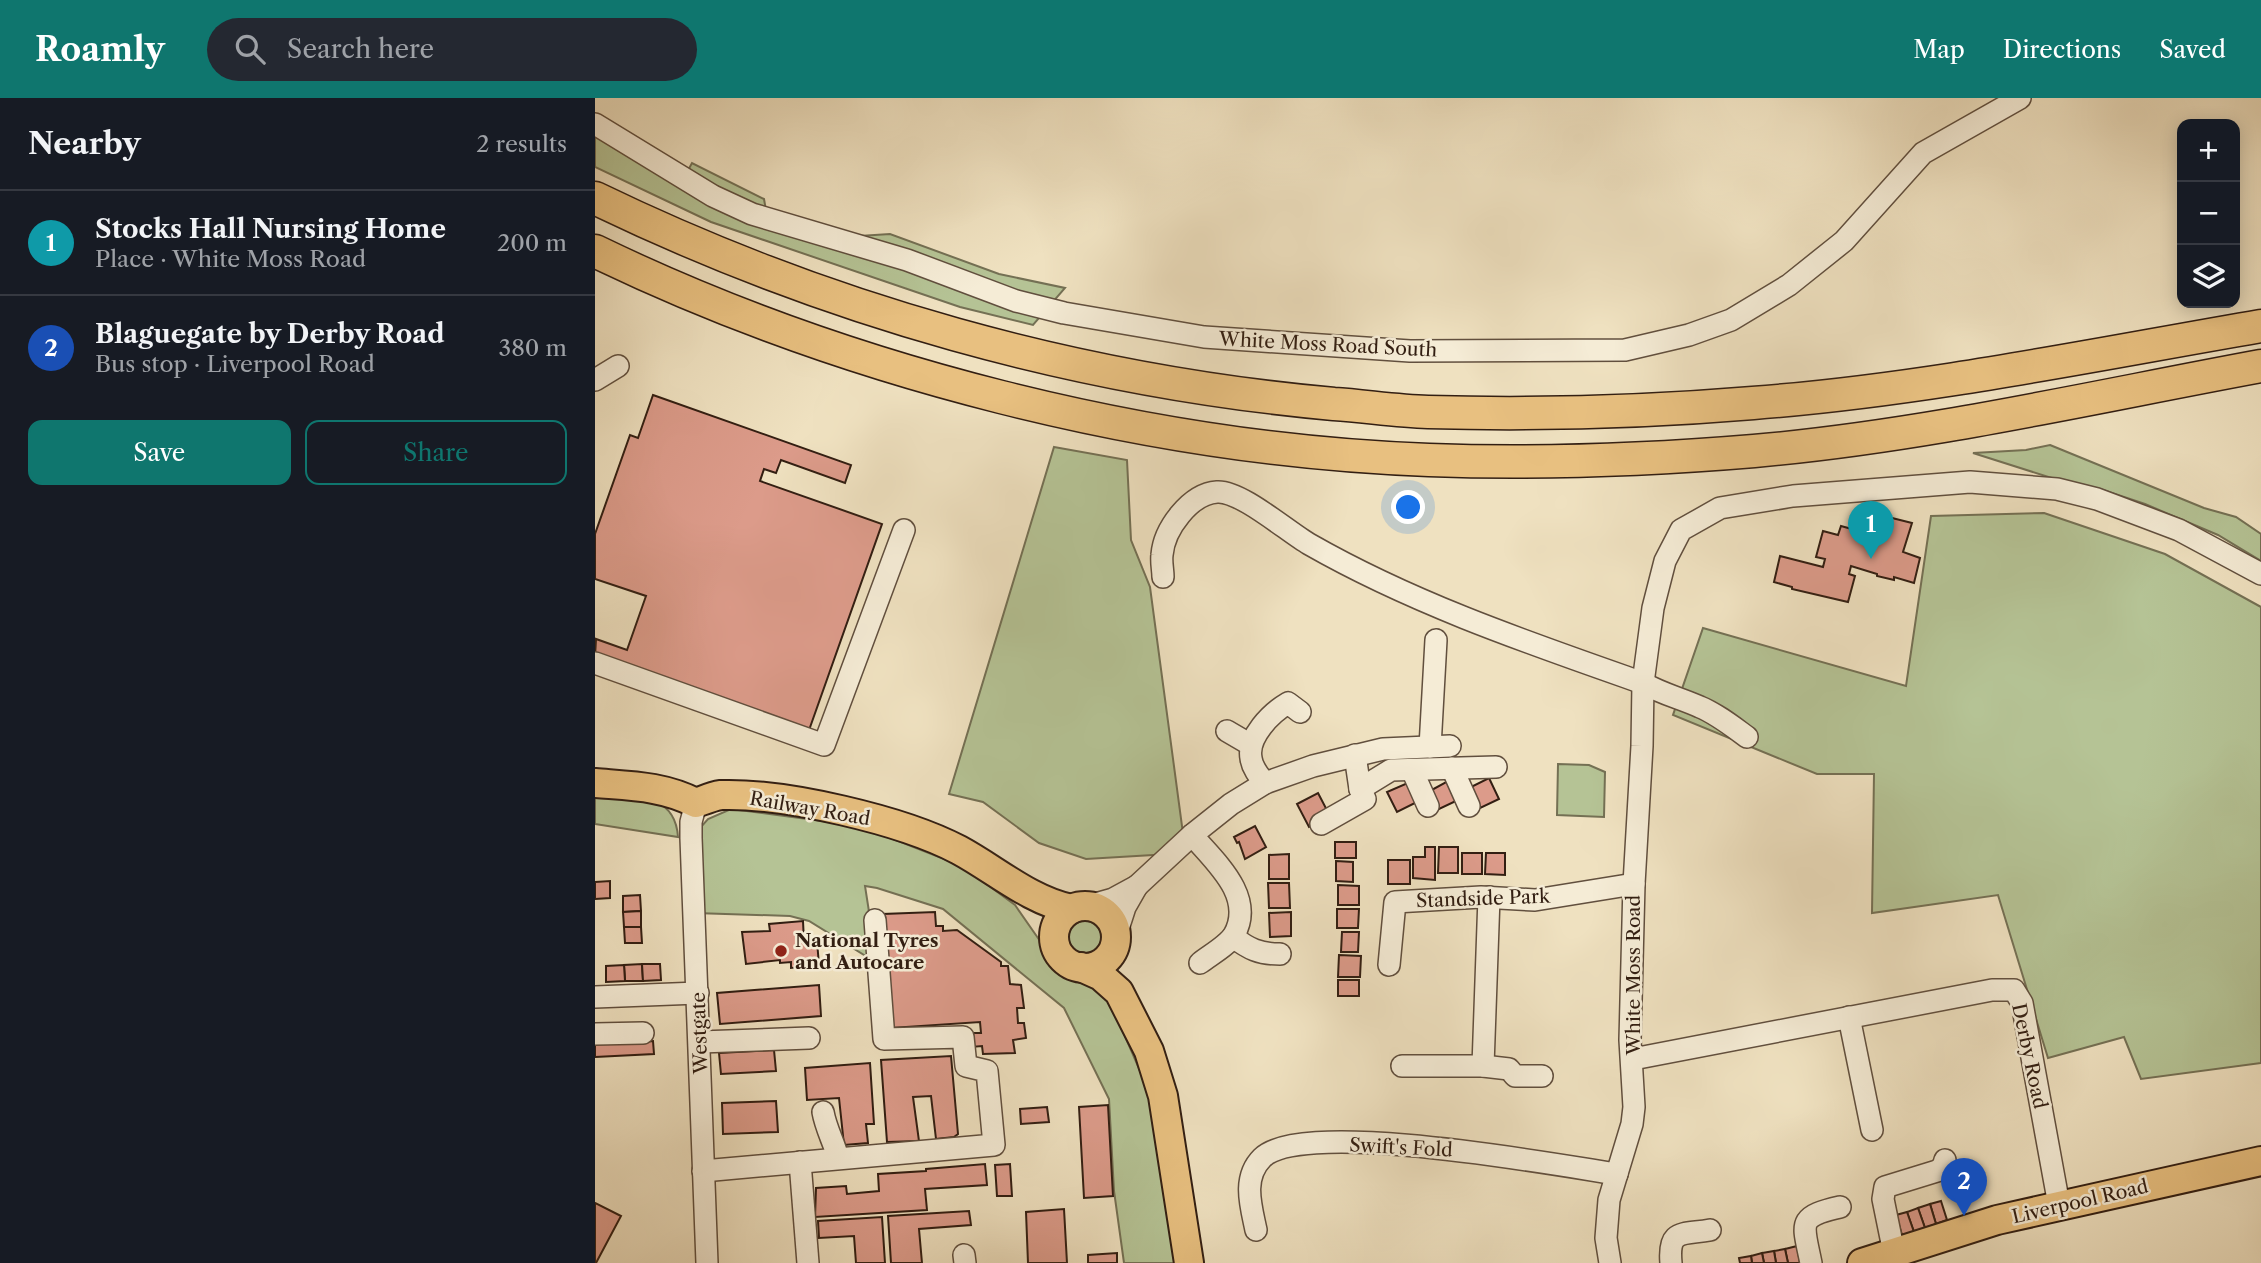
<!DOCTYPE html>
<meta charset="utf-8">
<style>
body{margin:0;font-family:"Libre Caslon Text",serif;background:#242831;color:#f1f3f6}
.controls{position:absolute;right:21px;top:21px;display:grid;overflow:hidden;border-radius:14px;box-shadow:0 4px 18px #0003}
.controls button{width:63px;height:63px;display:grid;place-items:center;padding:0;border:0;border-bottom:2px solid #363941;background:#171b24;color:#f1f3f6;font:35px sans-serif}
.you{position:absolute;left:814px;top:410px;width:24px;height:24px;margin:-18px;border:5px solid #fff;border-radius:50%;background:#1a73e8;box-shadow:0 0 0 10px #1a73e833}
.badge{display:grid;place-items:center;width:46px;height:46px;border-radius:50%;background:#0f766e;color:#fff;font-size:23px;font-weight:700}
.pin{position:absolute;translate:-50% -58px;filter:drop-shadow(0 2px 4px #0008)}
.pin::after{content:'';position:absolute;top:37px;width:24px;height:21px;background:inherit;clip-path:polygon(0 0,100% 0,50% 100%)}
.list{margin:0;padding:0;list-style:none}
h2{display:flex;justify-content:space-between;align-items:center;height:91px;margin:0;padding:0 28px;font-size:30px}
h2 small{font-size:23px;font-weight:400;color:#9ea1a6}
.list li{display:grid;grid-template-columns:46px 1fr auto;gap:21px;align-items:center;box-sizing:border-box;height:105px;padding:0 28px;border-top:2px solid #363941}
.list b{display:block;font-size:26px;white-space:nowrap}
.list p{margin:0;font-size:23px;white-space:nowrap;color:#9ea1a6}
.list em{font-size:23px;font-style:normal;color:#9ea1a6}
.actions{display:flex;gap:14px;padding:21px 28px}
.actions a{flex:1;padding:16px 0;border:2px solid #0f766e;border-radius:14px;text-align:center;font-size:24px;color:#0f766e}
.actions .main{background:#0f766e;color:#fff}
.icon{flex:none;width:38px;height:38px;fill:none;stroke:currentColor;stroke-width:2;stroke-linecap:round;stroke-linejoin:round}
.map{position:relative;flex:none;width:1666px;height:1165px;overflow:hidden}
header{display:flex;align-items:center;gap:42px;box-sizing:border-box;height:98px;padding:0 35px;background:#0f766e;color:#fff}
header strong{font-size:33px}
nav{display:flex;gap:38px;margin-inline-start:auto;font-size:24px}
.search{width:490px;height:63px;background:#242831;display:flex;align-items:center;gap:18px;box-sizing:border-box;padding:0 24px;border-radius:38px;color:#9ea1a6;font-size:26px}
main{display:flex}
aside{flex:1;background:#171b24}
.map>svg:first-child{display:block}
.green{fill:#b5c395;stroke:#747054;stroke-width:2}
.building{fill:#dc9b8a;stroke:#321e12;stroke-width:2}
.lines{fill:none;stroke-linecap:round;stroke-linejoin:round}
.minor-casing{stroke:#614f3e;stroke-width:24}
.major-casing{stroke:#321e12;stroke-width:32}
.highway-casing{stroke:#321e12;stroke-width:35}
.minor{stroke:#f5ecd6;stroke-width:21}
.major{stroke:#e8c080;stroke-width:28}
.highway{stroke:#e8c080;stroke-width:32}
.poi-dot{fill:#8f2418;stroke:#f5ecd6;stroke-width:2.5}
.labels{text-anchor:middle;stroke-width:5;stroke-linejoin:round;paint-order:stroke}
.street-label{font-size:19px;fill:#321e12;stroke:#f5ecd6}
.poi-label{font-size:19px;font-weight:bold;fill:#321e12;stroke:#f5ecd6;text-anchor:start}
</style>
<header>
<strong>Roamly</strong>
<div class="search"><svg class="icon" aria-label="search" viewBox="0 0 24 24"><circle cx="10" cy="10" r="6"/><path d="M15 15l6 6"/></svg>Search here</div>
<nav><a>Map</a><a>Directions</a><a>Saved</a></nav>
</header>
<main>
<aside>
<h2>Nearby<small>2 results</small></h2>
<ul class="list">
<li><span class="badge" style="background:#0f9aa8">1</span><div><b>Stocks Hall Nursing Home</b><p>Place · White Moss Road</p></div><em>200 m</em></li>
<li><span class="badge" style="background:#1a4fb4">2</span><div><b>Blaguegate by Derby Road</b><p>Bus stop · Liverpool Road</p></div><em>380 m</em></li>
</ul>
<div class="actions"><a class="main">Save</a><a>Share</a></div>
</aside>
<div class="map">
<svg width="1666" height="1165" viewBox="0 0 1666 1165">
<rect width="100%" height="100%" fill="#efe1c0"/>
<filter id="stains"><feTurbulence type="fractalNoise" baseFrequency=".00286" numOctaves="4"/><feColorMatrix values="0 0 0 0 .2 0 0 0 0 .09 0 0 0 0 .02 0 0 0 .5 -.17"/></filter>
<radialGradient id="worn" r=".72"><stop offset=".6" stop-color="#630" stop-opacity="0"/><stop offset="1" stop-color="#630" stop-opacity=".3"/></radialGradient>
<g class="green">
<path d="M0,26L91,76L97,65L169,101L173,124L264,138L295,136L404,176L470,190L438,227L365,209L116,124L0,69Z"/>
<path d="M1455,347L1609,410L1641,419L1666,436V463L1623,437L1550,406L1505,391L1463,382L1378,355L1431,352Z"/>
<path d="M459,349L532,362L536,442L555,489L589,743L575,756L491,761L444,745L388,704L354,696Z"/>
<path d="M1449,415L1570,456L1666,509V965L1546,981L1529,939L1453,960L1403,797L1277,815L1279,676H1222L1078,617L1108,530L1311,588L1336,418Z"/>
<path d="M963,666L994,667L1010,674L1009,719L962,717Z"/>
<path d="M0,696C35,699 80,692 83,739L0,726Z"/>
<path d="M136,711L265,728L367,768L420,807L452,853L472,877L494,884L516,906L565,1019L594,1165H529L519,1093L514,1001L469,910L348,811L282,790L270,788L282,865L214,823L195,818L100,815L96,740L113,721Z"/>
<circle cx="490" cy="840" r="17"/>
</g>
<g class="building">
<path d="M58,297L256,367L250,385L186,362L181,375L169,371L165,383L287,426L213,635L0,559L1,541L32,552L51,498L0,481V436L35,337L43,340Z"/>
<path d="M1289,418L1317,425L1308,454L1325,460L1319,485L1299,479V482L1282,478V476L1256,468L1254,476L1260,478L1253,504L1197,491V489L1179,484L1185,458L1228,469L1230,461L1221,459L1228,433L1243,437L1246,428L1271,435L1268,444L1282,447Z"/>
<path d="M894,680L904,701L881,712L872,691Z"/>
<path d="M853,683L863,702L842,712L833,694Z"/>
<path d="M815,684L824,703L802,714L792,694Z"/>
<path d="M723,695L735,718L714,729L702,706Z"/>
<path d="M660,728L671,749L650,761L644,744L642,745L639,739Z"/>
<rect x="740" y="744" width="21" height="16"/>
<path d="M830,749H840V782L818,780V759H830Z"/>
<path d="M844,749H863V775H843Z"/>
<rect x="867" y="755" width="20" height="21"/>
<path d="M891,755H910V777L890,776Z"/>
<path d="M694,756V781H674V757Z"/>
<rect x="793" y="762" width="22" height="24"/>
<path d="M741,763L758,764V784L741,783Z"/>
<path d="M15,783V800L0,801V784Z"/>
<path d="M673,785H694L695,810H674Z"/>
<path d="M743,787L764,788V807H743Z"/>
<path d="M45,797L46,813L28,814V798Z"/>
<path d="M742,811H764L763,830H742Z"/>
<path d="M46,813V829H29L28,814Z"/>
<path d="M340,814L341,828H348V833L362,832L406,864V868H413L415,886L426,887L429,910H422L423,925H429L431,940L418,942L420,955L388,956L387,948L376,949L375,935H386L385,924L296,930L288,816Z"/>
<path d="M696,814V838L675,839L674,815Z"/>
<path d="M208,823L209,844L222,843L224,867L196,870V864L185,865V862L151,866L147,834L175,833L174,826Z"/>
<path d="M29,829H46L47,845H30Z"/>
<path d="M747,834H764L763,854H746Z"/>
<path d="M744,857L766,858L765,879H743Z"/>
<path d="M47,866L48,883H30L29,867Z"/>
<path d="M47,866H65L66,882L48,883Z"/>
<path d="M29,867L30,883L11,884V868Z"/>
<rect x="743" y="882" width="21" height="16"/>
<path d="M224,887L226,918L125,926L122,895Z"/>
<path d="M58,943L59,956L0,959V946Z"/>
<path d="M179,952L181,973L126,976L124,955Z"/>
<path d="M356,958L363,1036L359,1039L341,1041L336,998L318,999L324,1043L292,1044L286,962Z"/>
<path d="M275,965L279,1026H271L273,1045L249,1047L244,1000L212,1002L210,970Z"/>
<path d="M181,1003L183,1034L128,1036L127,1005Z"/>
<path d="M513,1007L518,1098L489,1100L484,1009Z"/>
<path d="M452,1009L454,1024L426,1026L425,1011Z"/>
<path d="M390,1066L392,1087L330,1091L332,1112L220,1119L221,1090L251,1088L252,1096L284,1093L283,1076L331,1073V1071Z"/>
<path d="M415,1066L417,1098H402L400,1067Z"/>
<path d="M1346,1103L1352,1122L1341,1126L1335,1106Z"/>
<path d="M0,1105L26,1118L1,1165H0Z"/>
<path d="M1335,1106L1341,1126L1330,1130L1323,1110Z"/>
<path d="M1323,1110L1330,1130L1319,1134L1312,1114Z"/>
<path d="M469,1111L472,1165H433L431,1114Z"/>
<path d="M374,1113L376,1127L324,1131L327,1165H296L293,1118Z"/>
<path d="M1312,1114L1319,1134L1307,1137L1301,1117Z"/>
<path d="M287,1119L290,1165H261L259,1138L224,1140L223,1123Z"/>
<path d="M1202,1148L1205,1165H1193L1190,1151Z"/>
<path d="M1190,1151L1193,1165H1181L1179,1153Z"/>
<path d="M1179,1153L1181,1165H1169L1167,1155Z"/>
<path d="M522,1155V1165H493V1157Z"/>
<path d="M1167,1155L1169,1165H1157L1156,1158Z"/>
<path d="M1156,1158L1157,1165H1145L1144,1160Z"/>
</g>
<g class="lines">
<defs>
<g id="minor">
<path d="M0,26L118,98L157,116L312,162L421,203L469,215L609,239L815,253L1030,252L1094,237L1136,222L1194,187L1249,143L1328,55L1425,0"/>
<path d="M0,282L23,268"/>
<path d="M568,479C568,472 566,464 567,457C569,431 595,396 622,394C645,392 693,434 714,446C819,506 934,545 1048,585C1067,596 1085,600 1105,609C1122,616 1137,628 1152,639"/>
<path d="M0,565L229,647L309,432"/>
<path d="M632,633L656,647"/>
<path d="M835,649L841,542"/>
<path d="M857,670L874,708"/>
<path d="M817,672L833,708"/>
<path d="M670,685C664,678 657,670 656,660C652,639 676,615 693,605L705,614"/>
<path d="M765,691L796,672L901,669"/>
<path d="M101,705L96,724V740L112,1165"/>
<path d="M726,726L770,701L765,691L760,657"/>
<path d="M597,737C619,763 661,798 639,837C632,848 615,857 605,865"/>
<path d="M493,808L518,801L542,788L597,737L636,706L670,685L718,668L788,651L855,648"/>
<path d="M521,837L530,809L542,788"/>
<path d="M638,839C654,851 664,856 685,856"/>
<path d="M794,867L800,804L886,799L940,802L1039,786"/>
<path d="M0,899L103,895"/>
<path d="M1254,919L1277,1032"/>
<path d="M0,936L48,935"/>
<path d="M105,944L214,940"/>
<path d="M1038,961L1397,892H1419L1427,905L1464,1107"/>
<path d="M807,968H888L894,799"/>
<path d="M888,968L914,971L920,978H947"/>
<path d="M228,1014C231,1031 239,1044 243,1060"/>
<path d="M205,1064L213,1165"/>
<path d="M108,1073L399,1047L392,973L371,968L368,939L289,941L280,822"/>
<path d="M661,1132C656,1108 647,1080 667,1060C707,1020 962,1067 1022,1076"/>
<path d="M1299,1155L1288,1101L1290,1089L1342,1073L1348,1069L1350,1062"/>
<path d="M369,1157L370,1165"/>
<path d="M1015,1165L1011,1140L1014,1102L1037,1026L1039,1009L1035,942L1039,786L1047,648L1048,585L1058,510L1070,463L1086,432L1125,410L1198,398L1375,384L1462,391L1502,401L1584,432L1666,476"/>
<path d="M1076,1165C1073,1131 1086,1137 1115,1132"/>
<path d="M1216,1165C1208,1125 1201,1119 1245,1109"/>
</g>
<g id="major">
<path d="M0,685C36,688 68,688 101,705C109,702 118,698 126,697C190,695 307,722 364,752C401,772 434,802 476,811"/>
<circle cx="490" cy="839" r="31"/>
<path d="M486,869L506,878L524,894L554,953L568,998L594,1165"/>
<path d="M1267,1165L1402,1122L1666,1063"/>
</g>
<g id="highway">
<path d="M0,100C231,212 483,283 739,306C770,308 801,313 833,314C941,317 1050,314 1158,305C1329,292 1497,257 1666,228"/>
<path d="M0,153C250,274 556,352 834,362C943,366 1051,362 1159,353C1330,338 1498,299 1666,268"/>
</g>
</defs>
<use href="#minor" class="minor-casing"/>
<use href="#major" class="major-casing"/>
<use href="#highway" class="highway-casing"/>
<use href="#minor" class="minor"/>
<use href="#major" class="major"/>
<use href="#highway" class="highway"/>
</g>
<circle class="poi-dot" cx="186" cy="853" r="7"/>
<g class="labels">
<g class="street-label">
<text transform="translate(733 246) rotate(3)" y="7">White Moss Road South</text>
<text transform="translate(215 710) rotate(10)" y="7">Railway Road</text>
<text transform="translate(888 800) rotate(-2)" y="7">Standside Park</text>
<text transform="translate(1038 877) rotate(-90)" y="7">White Moss Road</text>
<text transform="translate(104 935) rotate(-92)" y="7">Westgate</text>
<text transform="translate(1435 958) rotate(78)" y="7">Derby Road</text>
<text transform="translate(806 1049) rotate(3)" y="7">Swift's Fold</text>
<text transform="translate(1485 1103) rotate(-13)" y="7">Liverpool Road</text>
</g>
<g class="poi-label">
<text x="200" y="849">National Tyres<tspan x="200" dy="22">and Autocare</tspan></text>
</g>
</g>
<rect width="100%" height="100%" filter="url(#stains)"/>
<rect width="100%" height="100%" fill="url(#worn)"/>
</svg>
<div class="controls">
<button>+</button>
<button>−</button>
<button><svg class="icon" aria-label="layers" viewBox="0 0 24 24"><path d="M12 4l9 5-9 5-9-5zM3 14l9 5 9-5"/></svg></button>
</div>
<div class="you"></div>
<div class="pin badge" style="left:1276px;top:461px;background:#0f9aa8">1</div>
<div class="pin badge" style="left:1369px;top:1118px;background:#1a4fb4">2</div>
</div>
</main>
